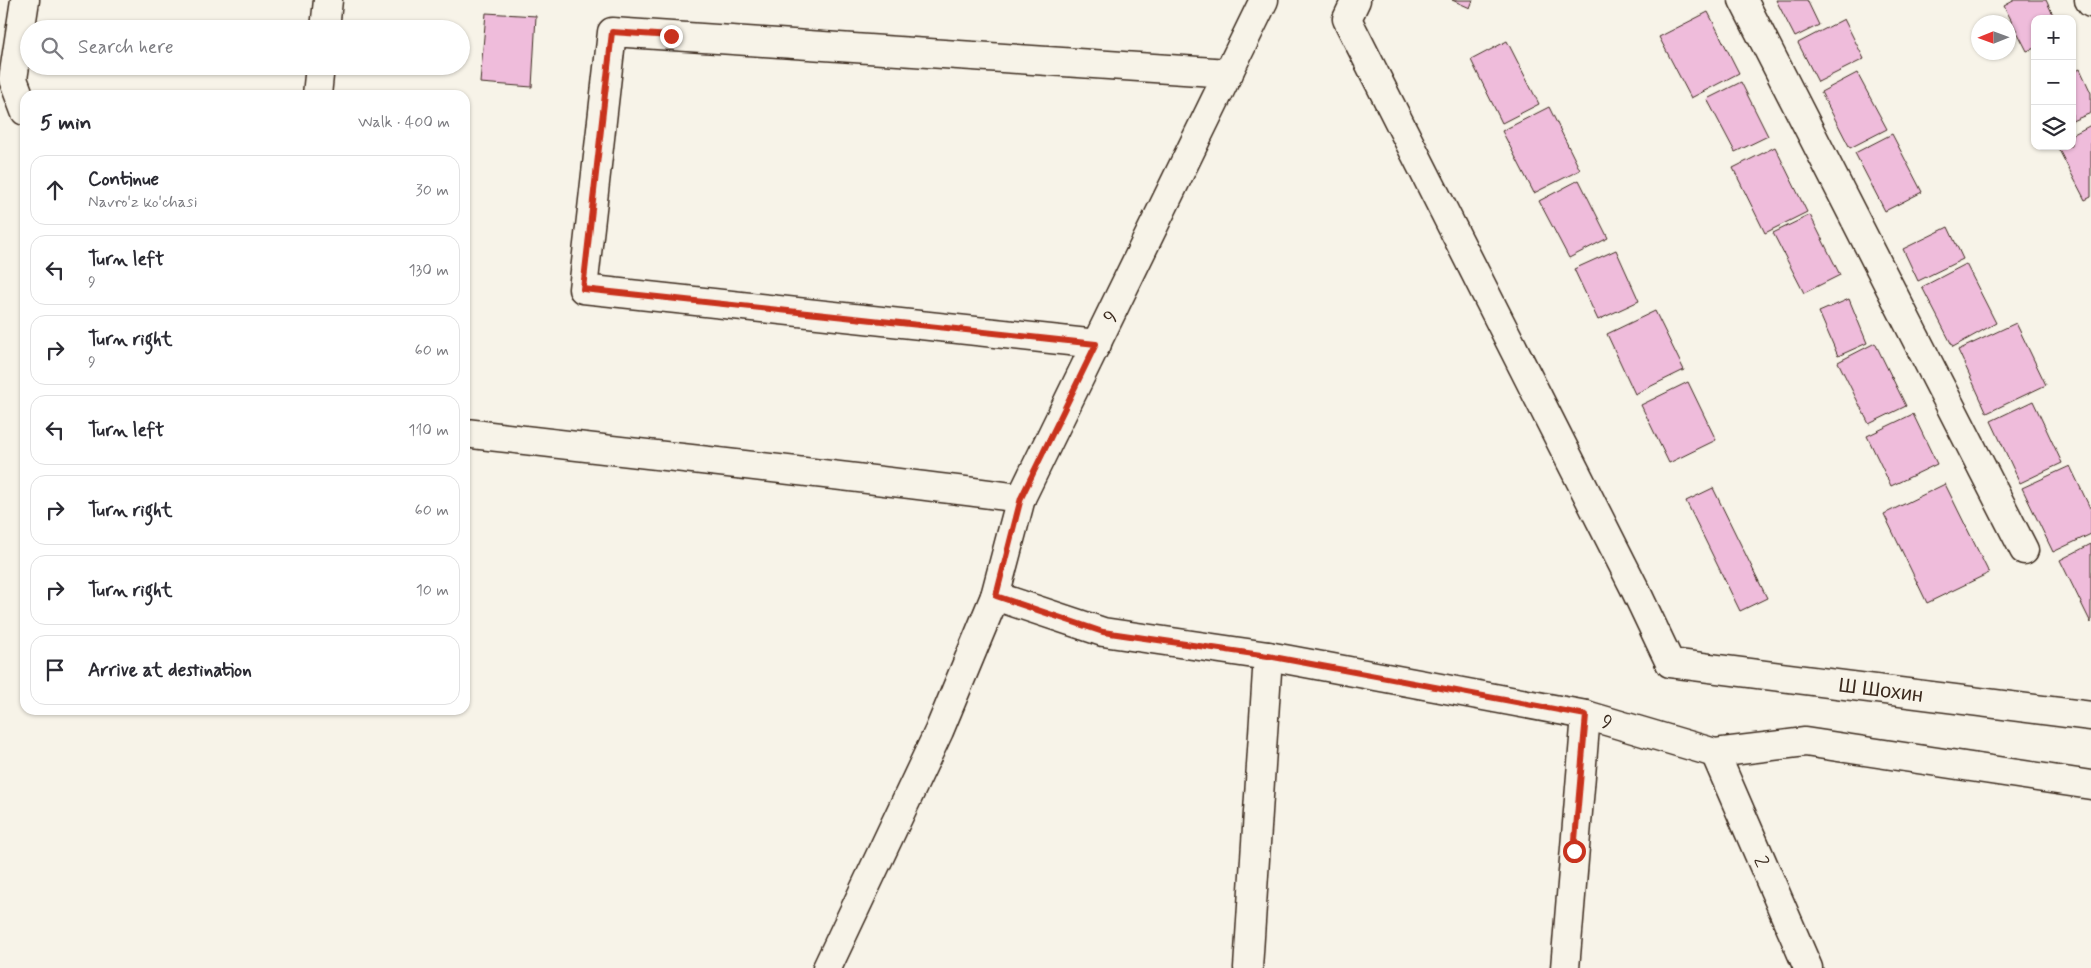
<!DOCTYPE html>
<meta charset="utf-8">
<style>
body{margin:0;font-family:Mynerve,sans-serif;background:#f2f2f3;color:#2b2b33}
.controls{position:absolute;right:15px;top:15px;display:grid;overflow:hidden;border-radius:10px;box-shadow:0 1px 4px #0004}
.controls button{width:45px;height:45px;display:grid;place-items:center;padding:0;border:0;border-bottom:1px solid #e1e1e2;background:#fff;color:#2b2b33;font:25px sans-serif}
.compass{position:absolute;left:1971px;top:15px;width:45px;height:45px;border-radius:50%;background:#fff;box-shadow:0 1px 4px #0004;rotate:269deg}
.stop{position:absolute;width:15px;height:15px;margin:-11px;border:4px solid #c8321e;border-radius:50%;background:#fff}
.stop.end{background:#c8321e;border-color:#fff;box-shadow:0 1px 5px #0008}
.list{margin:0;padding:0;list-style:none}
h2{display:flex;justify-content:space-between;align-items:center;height:65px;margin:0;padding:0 20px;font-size:21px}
h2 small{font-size:16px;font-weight:400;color:#7c7c81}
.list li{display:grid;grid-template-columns:32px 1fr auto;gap:15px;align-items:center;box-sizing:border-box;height:70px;margin:0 10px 10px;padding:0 10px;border:1px solid #e1e1e2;border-radius:15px}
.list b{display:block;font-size:19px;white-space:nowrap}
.list p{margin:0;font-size:16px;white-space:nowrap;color:#7c7c81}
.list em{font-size:16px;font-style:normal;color:#7c7c81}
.icon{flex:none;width:28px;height:28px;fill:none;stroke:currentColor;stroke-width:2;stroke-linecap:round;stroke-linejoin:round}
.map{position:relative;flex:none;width:2091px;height:968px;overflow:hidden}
.search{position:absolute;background:#fff;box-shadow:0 1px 4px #0004;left:20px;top:20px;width:450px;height:55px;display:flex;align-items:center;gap:12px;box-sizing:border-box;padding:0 18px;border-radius:28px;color:#7c7c81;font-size:19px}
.panel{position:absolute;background:#fff;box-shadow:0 1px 4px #0004;left:20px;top:90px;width:450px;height:625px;border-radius:15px}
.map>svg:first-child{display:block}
.building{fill:#efbcdb;stroke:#3b2a1e}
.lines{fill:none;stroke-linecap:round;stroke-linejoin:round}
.minor-casing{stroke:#3b2a1e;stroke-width:31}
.minor{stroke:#f7f3e8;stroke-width:28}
.route{stroke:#c8321e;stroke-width:6}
.labels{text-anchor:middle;stroke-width:5;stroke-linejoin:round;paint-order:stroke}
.street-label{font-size:20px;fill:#3b2a1e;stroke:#f7f3e8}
</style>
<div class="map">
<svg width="2091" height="968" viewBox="0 0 2091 968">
<rect width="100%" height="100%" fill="#f7f3e8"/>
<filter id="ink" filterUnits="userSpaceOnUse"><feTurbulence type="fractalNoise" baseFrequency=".02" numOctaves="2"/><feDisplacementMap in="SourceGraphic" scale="10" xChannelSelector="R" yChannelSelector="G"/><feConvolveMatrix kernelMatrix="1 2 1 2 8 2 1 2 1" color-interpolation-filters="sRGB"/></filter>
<g filter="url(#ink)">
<g class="building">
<path d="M1452,0H1473L1470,8Z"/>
<path d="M1776,0H1807L1819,25L1795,37Z"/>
<path d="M2015,0H2046L2055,19H2035V48L2027,51L2004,6Z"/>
<path d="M1708,12L1739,73L1691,98L1659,37Z"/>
<path d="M486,13L536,16L532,87L480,83Z"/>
<path d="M1844,19L1864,59L1818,82L1798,43Z"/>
<path d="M1507,41L1539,104L1502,123L1471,60Z"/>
<path d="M2080,69L2091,93V113L2072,121V73Z"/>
<path d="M1857,73L1887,129L1850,148L1821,92Z"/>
<path d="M1741,82L1768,136L1735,152L1707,99Z"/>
<path d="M1549,107L1580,170L1534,193L1502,131Z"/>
<path d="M2091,125V197L2085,200L2057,146H2072V135Z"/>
<path d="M1892,134L1922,192L1885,211L1855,153Z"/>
<path d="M1775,147L1807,212L1765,233L1733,168Z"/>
<path d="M1579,180L1608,238L1569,258L1539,201Z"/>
<path d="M1810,215L1840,275L1804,293L1773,233Z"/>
<path d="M1948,227L1963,259L1918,281L1903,249Z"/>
<path d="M1616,250L1639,301L1598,320L1574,269Z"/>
<path d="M1966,264L1996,323L1953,347L1922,287Z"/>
<path d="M1849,299L1867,343L1838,356L1819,312Z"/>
<path d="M1655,311L1684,370L1635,394L1607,334Z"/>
<path d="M2016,323L2046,385L1987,413L1958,350Z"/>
<path d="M1875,343L1906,406L1869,424L1838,362Z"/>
<path d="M1688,382L1716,440L1669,463L1641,405Z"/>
<path d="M2033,401L2062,463L2020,483L1991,421Z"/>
<path d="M1913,414L1937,464L1891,486L1867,436Z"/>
<path d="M2070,466L2091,510V534L2053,552L2022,488Z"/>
<path d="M1945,484L1989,573L1927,603L1884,514Z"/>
<path d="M1713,488L1767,598L1740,611L1686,501Z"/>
<path d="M2091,544V623L2060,560Z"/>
</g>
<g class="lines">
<defs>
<g id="minor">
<path id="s1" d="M1264,0L1021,498L995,596L1103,632L1268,656L1586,715L1715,753L1805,742L2091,785"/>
<path id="s2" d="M1356,0L1347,19L1634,587L1670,663L2091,716"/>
<path d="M1743,0L2024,550"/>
<path d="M2089,0L2091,3"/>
<path d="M325,29L328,0"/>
<path d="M317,95L320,66"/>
<path d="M25,111L13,79L25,0"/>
<path d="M1097,344L583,289L612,32L1229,73"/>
<path d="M465,433C650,455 836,474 1021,498"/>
<path id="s3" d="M1715,753L1808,968"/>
<path d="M827,968L939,731L995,596"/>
<path d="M1248,968L1268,656"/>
<path d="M1565,968L1586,715"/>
</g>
</defs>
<use href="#minor" class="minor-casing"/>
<use href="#minor" class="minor"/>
</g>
</g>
<g class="lines" filter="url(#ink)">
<path class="route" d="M671,36L612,32L583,289L1096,344L1021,498L996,596L1103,632L1268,656L1586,715L1574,851"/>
</g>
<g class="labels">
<g class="street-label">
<text transform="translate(1110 316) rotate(-64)" y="7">9</text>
<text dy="7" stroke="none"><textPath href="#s2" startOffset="954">Ш Шохин</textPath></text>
<text dy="7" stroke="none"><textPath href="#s1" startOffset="1282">9</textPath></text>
<text dy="7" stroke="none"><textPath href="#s3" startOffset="118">2</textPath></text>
</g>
</g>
</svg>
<div class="controls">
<button>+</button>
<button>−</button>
<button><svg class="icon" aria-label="layers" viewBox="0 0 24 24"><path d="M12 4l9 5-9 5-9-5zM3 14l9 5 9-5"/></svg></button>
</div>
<svg class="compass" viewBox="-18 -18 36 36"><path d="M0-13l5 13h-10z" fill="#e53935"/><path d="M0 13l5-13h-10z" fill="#7c7c81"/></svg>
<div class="stop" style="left:1574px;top:851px"></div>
<div class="stop end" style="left:671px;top:36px"></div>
<div class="search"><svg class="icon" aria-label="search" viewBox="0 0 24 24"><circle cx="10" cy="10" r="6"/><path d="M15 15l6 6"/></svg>Search here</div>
<section class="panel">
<h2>5 min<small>Walk · 400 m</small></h2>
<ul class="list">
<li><svg class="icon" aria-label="ahead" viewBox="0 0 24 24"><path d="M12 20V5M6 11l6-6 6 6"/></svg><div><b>Continue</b><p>Navro'z ko'chasi</p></div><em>30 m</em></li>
<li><svg class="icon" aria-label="left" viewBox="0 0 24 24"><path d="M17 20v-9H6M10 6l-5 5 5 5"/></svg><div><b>Turn left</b><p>9</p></div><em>130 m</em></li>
<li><svg class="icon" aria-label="right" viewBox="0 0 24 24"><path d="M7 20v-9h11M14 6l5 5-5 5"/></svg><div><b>Turn right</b><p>9</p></div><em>60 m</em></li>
<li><svg class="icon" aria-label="left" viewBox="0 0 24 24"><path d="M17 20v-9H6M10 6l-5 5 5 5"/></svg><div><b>Turn left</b></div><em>110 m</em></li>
<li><svg class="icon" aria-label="right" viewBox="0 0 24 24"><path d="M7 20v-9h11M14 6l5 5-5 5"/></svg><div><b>Turn right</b></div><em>60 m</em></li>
<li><svg class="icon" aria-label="right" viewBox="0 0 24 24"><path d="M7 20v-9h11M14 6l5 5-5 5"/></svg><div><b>Turn right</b></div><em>10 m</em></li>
<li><svg class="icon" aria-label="arrive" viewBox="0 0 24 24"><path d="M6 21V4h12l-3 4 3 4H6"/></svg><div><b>Arrive at destination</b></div></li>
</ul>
</section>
</div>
